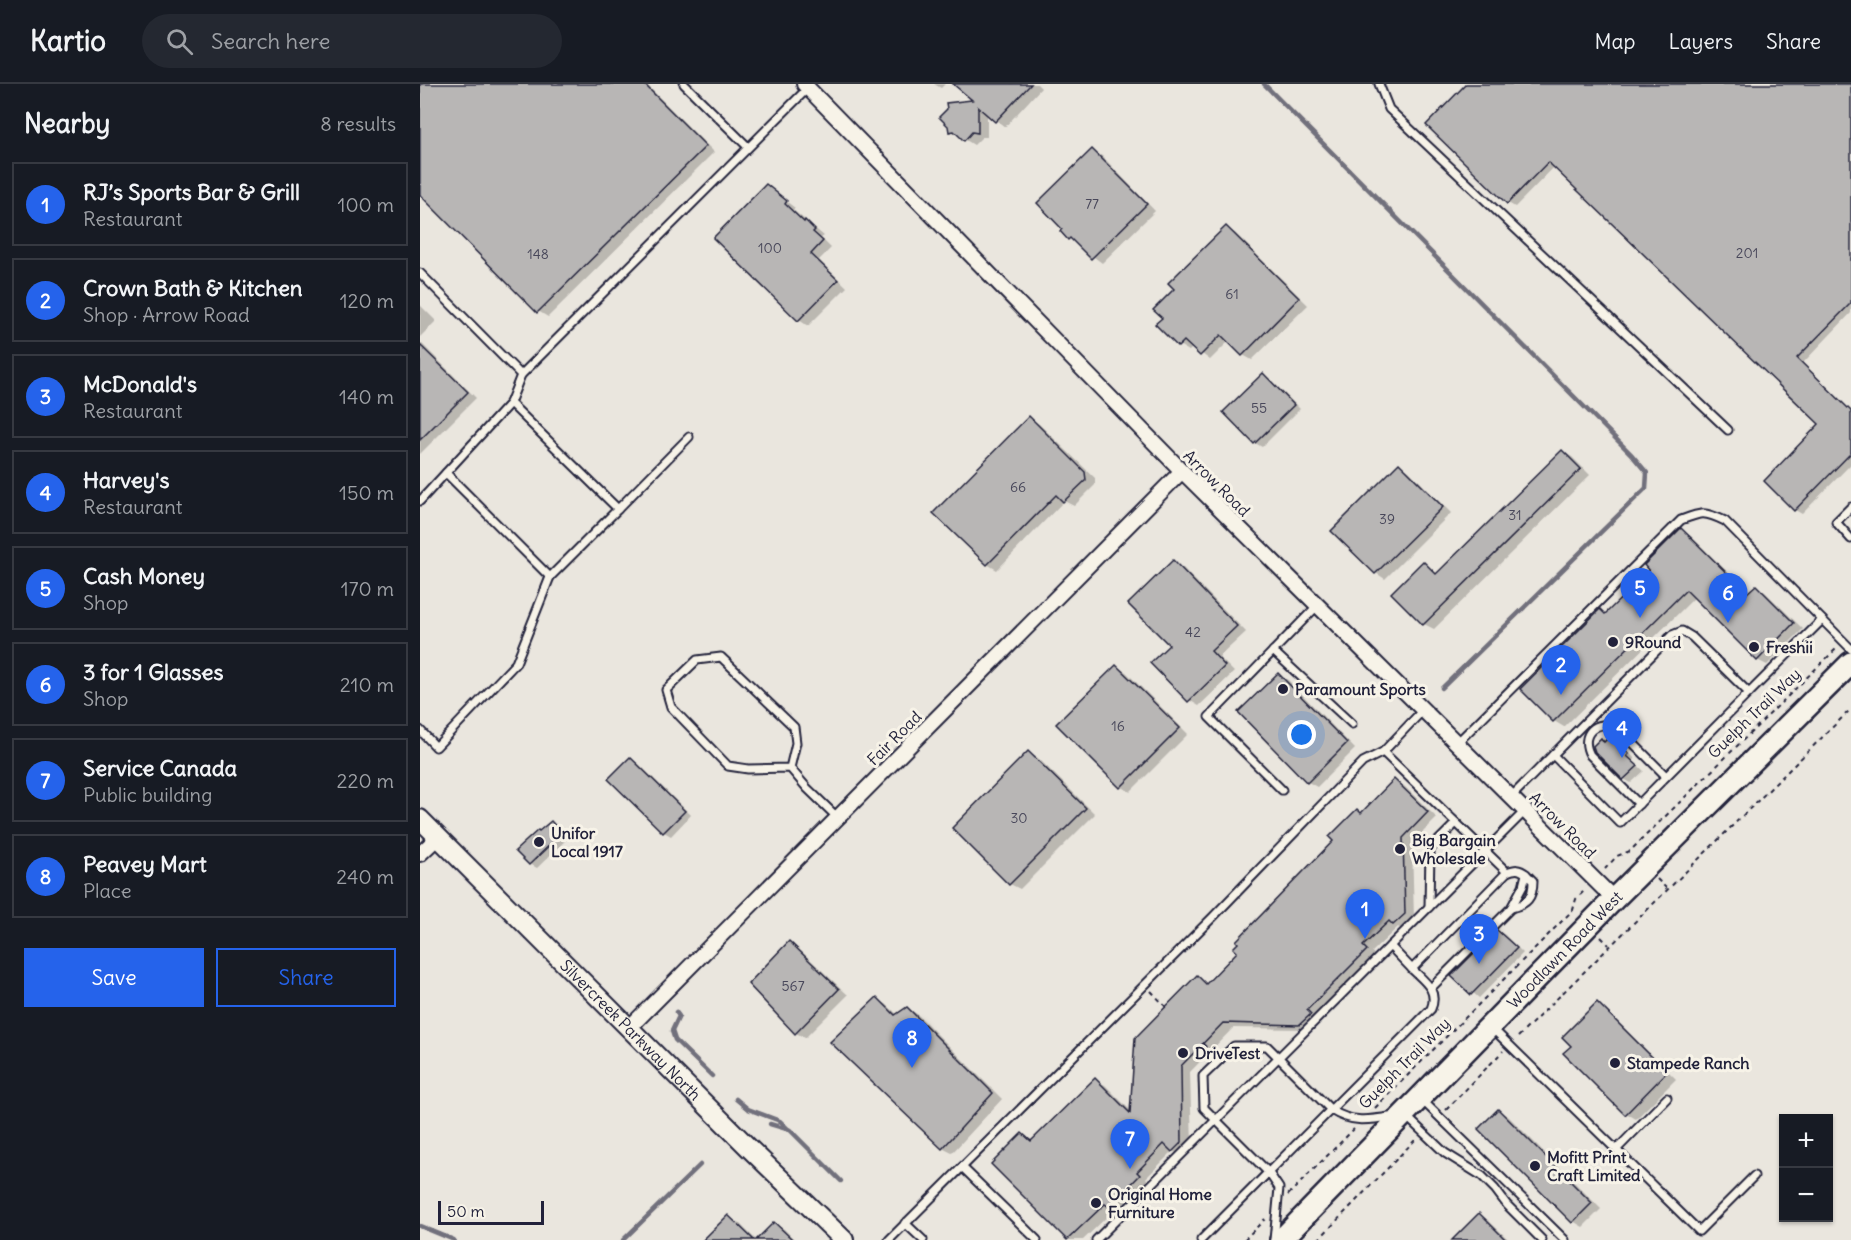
<!DOCTYPE html>
<meta charset="utf-8">
<style>
body{margin:0;font-family:Delius,sans-serif;background:#242831;color:#f1f3f6}
.controls{position:absolute;right:18px;bottom:18px;display:grid;overflow:hidden;border-radius:0px;box-shadow:0 2px 4px #0004}
.controls button{width:54px;height:54px;display:grid;place-items:center;padding:0;border:0;border-bottom:2px solid #363941;background:#171b24;color:#f1f3f6;font:30px sans-serif}
.scale{position:absolute;left:18px;bottom:15px;width:106px;box-sizing:border-box;padding-left:6px;border:3px solid #22223b;border-top:0;font-size:16px;line-height:21px;white-space:nowrap;color:#22223b;-webkit-text-stroke:4px #f7f3e8;paint-order:stroke}
.you{position:absolute;left:882px;top:651px;width:21px;height:21px;margin:-15px;border:4px solid #fff;border-radius:50%;background:#1a73e8;box-shadow:0 0 0 9px #1a73e833}
.badge{display:grid;place-items:center;width:39px;height:39px;border-radius:50%;background:#2563eb;color:#fff;font-size:20px;font-weight:700}
.pin{position:absolute;translate:-50% -50px;filter:drop-shadow(0 2px 3px #0008)}
.pin::after{content:'';position:absolute;top:32px;width:21px;height:18px;background:inherit;clip-path:polygon(0 0,100% 0,50% 100%)}
.list{margin:0;padding:0;list-style:none}
h2{display:flex;justify-content:space-between;align-items:center;height:78px;margin:0;padding:0 24px;font-size:26px}
h2 small{font-size:20px;font-weight:400;color:#9ea1a6}
.list li{display:grid;grid-template-columns:39px 1fr auto;gap:18px;align-items:center;box-sizing:border-box;height:84px;margin:0 12px 12px;padding:0 12px;border:2px solid #363941;border-radius:0px}
.list b{display:block;font-size:22px;white-space:nowrap}
.list p{margin:0;font-size:20px;white-space:nowrap;color:#9ea1a6}
.list em{font-size:20px;font-style:normal;color:#9ea1a6}
.actions{display:flex;gap:12px;padding:18px 24px}
.actions a{flex:1;padding:14px 0;border:2px solid #2563eb;border-radius:0px;text-align:center;font-size:21px;color:#2563eb}
.actions .main{background:#2563eb;color:#fff}
.icon{flex:none;width:33px;height:33px;fill:none;stroke:currentColor;stroke-width:2;stroke-linecap:round;stroke-linejoin:round}
.map{position:relative;flex:none;width:1431px;height:1156px;overflow:hidden}
header{display:flex;align-items:center;gap:36px;box-sizing:border-box;height:84px;padding:0 30px;background:#171b24;border-bottom:2px solid #363941}
header strong{font-size:28px}
nav{display:flex;gap:33px;margin-inline-start:auto;font-size:21px}
.search{width:420px;height:54px;background:#242831;display:flex;align-items:center;gap:15px;box-sizing:border-box;padding:0 21px;border-radius:33px;color:#9ea1a6;font-size:22px}
main{display:flex}
aside{flex:1;background:#171b24}
.map>svg:first-child{display:block}
.shadow{fill:#0003}
.lines{fill:none;stroke-linecap:round;stroke-linejoin:round}
.stream{stroke:#716f7b;stroke-width:4.5}
.building{fill:#b8b6b5;stroke:#22223b;stroke-width:1.5}
.lane-casing{stroke:#22223b;stroke-width:11}
.street-casing{stroke:#22223b;stroke-width:18}
.secondary-casing{stroke:#22223b;stroke-width:22}
.primary-casing{stroke:#22223b;stroke-width:26}
.path{stroke:#22223b;stroke-width:2;stroke-dasharray:4.5 4.5;stroke-linecap:butt}
.lane{stroke:#f7f3e8;stroke-width:7}
.street{stroke:#f7f3e8;stroke-width:14}
.secondary{stroke:#f7f3e8;stroke-width:18}
.primary{stroke:#f7f3e8;stroke-width:21}
.poi-dot{fill:#22223b;stroke:#f7f3e8;stroke-width:2}
.labels{text-anchor:middle;stroke-width:6;stroke-linejoin:round;paint-order:stroke}
.number-label{font-size:14px;fill:#48475a}
.street-label{font-size:16px;fill:#22223b;stroke:#f7f3e8}
.poi-label{font-size:16px;font-weight:bold;fill:#22223b;stroke:#f7f3e8;text-anchor:start}
</style>
<header>
<strong>Kartio</strong>
<div class="search"><svg class="icon" aria-label="search" viewBox="0 0 24 24"><circle cx="10" cy="10" r="6"/><path d="M15 15l6 6"/></svg>Search here</div>
<nav><a>Map</a><a>Layers</a><a>Share</a></nav>
</header>
<main>
<aside>
<h2>Nearby<small>8 results</small></h2>
<ul class="list">
<li><span class="badge">1</span><div><b>RJ’s Sports Bar &amp; Grill</b><p>Restaurant</p></div><em>100 m</em></li>
<li><span class="badge">2</span><div><b>Crown Bath &amp; Kitchen</b><p>Shop · Arrow Road</p></div><em>120 m</em></li>
<li><span class="badge">3</span><div><b>McDonald's</b><p>Restaurant</p></div><em>140 m</em></li>
<li><span class="badge">4</span><div><b>Harvey's</b><p>Restaurant</p></div><em>150 m</em></li>
<li><span class="badge">5</span><div><b>Cash Money</b><p>Shop</p></div><em>170 m</em></li>
<li><span class="badge">6</span><div><b>3 for 1 Glasses</b><p>Shop</p></div><em>210 m</em></li>
<li><span class="badge">7</span><div><b>Service Canada</b><p>Public building</p></div><em>220 m</em></li>
<li><span class="badge">8</span><div><b>Peavey Mart</b><p>Place</p></div><em>240 m</em></li>
</ul>
<div class="actions"><a class="main">Save</a><a>Share</a></div>
</aside>
<div class="map">
<svg width="1431" height="1156" viewBox="0 0 1431 1156">
<rect width="100%" height="100%" fill="#eae6de"/>
<filter id="ink" filterUnits="userSpaceOnUse"><feTurbulence type="fractalNoise" baseFrequency=".0167" numOctaves="2"/><feDisplacementMap in="SourceGraphic" scale="12" xChannelSelector="R" yChannelSelector="G"/><feConvolveMatrix kernelMatrix="1 2 1 2 8 2 1 2 1" color-interpolation-filters="sRGB"/></filter>
<g filter="url(#ink)">
<g class="shadow">
<path d="M0,0H226L294,68L128,233L118,227L0,109Z"/>
<path d="M514,0H525L521,4Z"/>
<path d="M535,0H617L621,4L585,43L567,29V53H562L554,61L531,47L555,17Z"/>
<path d="M1048,0H1431V229L1383,279L1431,326V380L1382,430L1375,426L1401,340L1135,82L1095,123L1088,119L1008,41Z"/>
<path d="M672,67L682,72L735,127L682,179L649,154Z"/>
<path d="M346,102L375,124L373,126L404,152L401,154L411,164L399,176L427,203L388,242L379,236Z"/>
<path d="M806,144L815,149L888,221L832,276L823,271L809,257L790,276L773,263L769,267L759,261L744,234Z"/>
<path d="M0,221L16,237L0,253Z"/>
<path d="M0,258L56,314L0,370Z"/>
<path d="M843,291L850,295L880,325L842,363L835,359L805,328Z"/>
<path d="M609,334L619,340L675,394V401L654,422L644,417L577,486L567,480Z"/>
<path d="M1142,367L1152,373L1170,391L1014,545L1004,540V479L1018,490Z"/>
<path d="M980,381L989,387L1031,429L965,495L956,489Z"/>
<path d="M1262,446L1271,452L1329,509L1336,503L1345,508L1383,545L1347,581L1337,576L1275,513L1144,643L1134,637L1102,605L1180,527L1187,531L1231,487Z"/>
<path d="M753,478L763,484L826,548L799,573L814,588L779,622L769,616L751,561Z"/>
<path d="M696,582L706,588L768,650L710,708L701,702Z"/>
<path d="M858,591L868,596L935,665L897,703L888,698Z"/>
<path d="M1191,653L1198,657L1215,675L1213,677L1224,687L1211,699L1204,695L1176,667L1181,656L1186,658Z"/>
<path d="M609,669L618,674L675,730L600,805L590,800Z"/>
<path d="M211,675L218,679L271,731L251,752L244,748Z"/>
<path d="M974,697L984,702L1017,734L992,759L994,835L983,846L978,843L952,868L956,873L890,945L813,944L770,988L772,1063L763,1073L753,1067L726,1094L729,1097L699,1128L695,1125L663,1156H649L573,1080L602,1051L613,1057L675,996L685,1001L712,1028L777,893L788,900L819,868L915,757L937,727L942,729Z"/>
<path d="M131,739L138,743L148,754L117,784L110,780L120,749Z"/>
<path d="M1078,847L1085,851L1103,869L1059,914L1034,892Z"/>
<path d="M369,859L379,865L428,911L385,954L376,949Z"/>
<path d="M457,915L466,920L478,931L487,924L497,930L582,1015L532,1069L522,1064Z"/>
<path d="M1177,920L1186,926L1256,995L1216,1035L1206,1029L1153,962Z"/>
<path d="M1078,1027L1088,1032L1181,1125L1163,1143L1153,1137Z"/>
<path d="M1059,1130L1068,1136L1089,1156H1034Z"/>
<path d="M308,1133L318,1138L336,1156H285Z"/>
<path d="M355,1140L364,1145L375,1156H338Z"/>
</g>
<g class="lines">
<g class="stream">
<path d="M844,0L1211,370L1227,389L1226,404L1022,604"/>
<path d="M256,928L259,932L252,947L255,956L292,992"/>
<path d="M316,1015L328,1025L360,1037L368,1045"/>
<path d="M350,1040L370,1046L421,1097"/>
<path d="M0,1142L34,1156"/>
<path d="M203,1156L280,1081"/>
</g>
</g>
<g class="building">
<path d="M0,0H224L286,62L117,229L0,111Z"/>
<path d="M533,0H611L575,38L558,23V49L552,48L544,57L534,47L529,48L528,42L519,33L527,25L526,19L552,16Z"/>
<path d="M1046,0H1431V219L1377,274L1431,327V369L1374,427L1344,397L1399,340L1128,78L1087,120L1006,41Z"/>
<path d="M672,65L727,120L671,175L650,154L648,156L640,147L642,145L617,119Z"/>
<path d="M346,100L367,117L365,120L384,138L385,136L395,146L393,148L403,157L391,170L418,196L378,237L293,154Z"/>
<path d="M806,142L879,214L822,272L801,251L780,272L764,257L758,263L735,240L742,234L733,226L754,205L748,199Z"/>
<path d="M0,261L48,308L0,356Z"/>
<path d="M843,289L874,321L834,360L803,328Z"/>
<path d="M609,332L665,388L666,396L643,418L636,411L567,481L513,429Z"/>
<path d="M1142,366L1161,385L1003,541L971,509L1003,477L1016,490Z"/>
<path d="M979,379L1023,423L955,490L911,447Z"/>
<path d="M1261,444L1327,509L1336,501L1374,539L1337,577L1266,506L1133,638L1100,605L1180,525L1185,530L1229,487L1224,481Z"/>
<path d="M753,476L817,542L791,567L805,582L768,618L730,579L749,561L708,520Z"/>
<path d="M696,581L760,644L700,704L636,640Z"/>
<path d="M858,589L927,659L887,699L818,628Z"/>
<path d="M1191,651L1209,670L1207,672L1218,682L1203,696L1175,668L1173,662L1181,654L1184,658Z"/>
<path d="M608,667L666,724L589,801L532,744Z"/>
<path d="M210,673L265,727L243,749L188,695Z"/>
<path d="M974,695L1008,728L983,754L985,830L973,841L969,837L943,862L947,866L887,926L891,930L879,941L803,939L761,982L762,1058L752,1068L744,1060L717,1088L720,1091L689,1123L685,1120L647,1156L571,1080L602,1049L611,1057L675,994L710,1029L715,954L777,891L786,900L817,868L813,864L818,859L816,857L913,757L909,753L937,725L941,729Z"/>
<path d="M131,737L142,749L109,781L95,767L118,746L119,747Z"/>
<path d="M1077,846L1097,864L1051,911L1031,892Z"/>
<path d="M369,857L419,905L375,950L328,900Z"/>
<path d="M457,913L475,931L487,923L573,1009L522,1065L410,958Z"/>
<path d="M1177,918L1247,988L1205,1031L1143,969L1151,962L1142,953Z"/>
<path d="M1078,1025L1172,1119L1152,1139L1058,1045Z"/>
<path d="M1059,1129L1086,1156H1032Z"/>
<path d="M308,1131L334,1156H283Z"/>
<path d="M354,1138L373,1156H336Z"/>
</g>
<g class="lines">
<defs>
<g id="lane">
<path d="M264,0L328,63"/>
<path d="M959,0L969,25L1308,346"/>
<path d="M0,189L101,291"/>
<path d="M90,319L198,425L130,493"/>
<path d="M0,417L90,319L101,291L388,4"/>
<path d="M1431,423L1416,438L1431,455"/>
<path d="M198,425L269,353"/>
<path d="M853,567L932,640"/>
<path d="M0,646L16,663L96,579L130,493L26,389"/>
<path d="M1037,659L1261,436C1282,428 1284,427 1305,437L1431,565"/>
<path d="M963,668L1087,788L992,885L970,862"/>
<path d="M1133,671L1200,739L1329,609"/>
<path d="M370,684L376,659L374,643L301,573L277,576L246,606L251,623L308,682L328,685L370,684L387,704L418,734"/>
<path d="M862,706L789,633L897,522"/>
<path d="M1091,713L1252,551L1262,547L1272,553L1329,609L1402,536"/>
<path d="M1219,720L1170,671C1159,650 1176,635 1197,643L1246,692"/>
<path d="M1009,823L1010,765L1036,739"/>
<path d="M1091,824C1107,820 1113,814 1113,797L1106,790"/>
<path d="M1011,904L1091,824L1103,802L1106,790C1099,784 1095,785 1087,788"/>
<path d="M1071,943L1279,1147L1334,1092"/>
<path d="M1002,1016L1145,1156"/>
<path d="M985,1031L1025,1069L1062,1092L1075,1105L1087,1121L1122,1156"/>
<path d="M1197,1065L1247,1014"/>
<path d="M542,1083L617,1156"/>
<path d="M485,1139L503,1156"/>
<path d="M469,1156L793,833L943,678L963,668L1003,626"/>
<path d="M676,1156L1105,727"/>
<path d="M781,1156L1011,925C1019,906 1004,897 992,885"/>
<path d="M854,1156L859,1104L849,1089L784,1024L783,992L814,962H847L911,1026C932,1040 951,1036 975,1032"/>
</g>
<g id="street">
<path d="M384,0L762,387L1194,815"/>
<path d="M0,770L18,753"/>
<path d="M209,944L762,387"/>
</g>
<g id="secondary">
<path id="s1" d="M0,735L330,1065L424,1156"/>
</g>
<g id="primary">
<path id="s2" d="M861,1156L1194,815L1431,579"/>
</g>
</defs>
<use href="#lane" class="lane-casing"/>
<use href="#street" class="street-casing"/>
<use href="#secondary" class="secondary-casing"/>
<use href="#primary" class="primary-casing"/>
<g class="path">
<path d="M1185,785L1197,772L1210,767L1417,564"/>
<path d="M1237,795L1247,805"/>
<path d="M1181,853L1189,861"/>
<path d="M731,907L746,923"/>
<path d="M1098,953L1431,625"/>
<path d="M783,960L791,968"/>
<path d="M955,1024L1153,826L1156,815L1165,806"/>
<path d="M1026,1026L1083,967"/>
<path d="M868,1111L934,1045"/>
<path d="M824,1156L845,1135"/>
<path d="M898,1156L996,1055"/>
</g>
<use href="#lane" class="lane"/>
<use href="#street" class="street"/>
<use href="#secondary" class="secondary"/>
<use href="#primary" class="primary"/>
</g>
</g>
<g class="poi-dot">
<circle cx="1193" cy="558" r="6"/>
<circle cx="1334" cy="563" r="6"/>
<circle cx="863" cy="605" r="6"/>
<circle cx="119" cy="758" r="6"/>
<circle cx="980" cy="765" r="6"/>
<circle cx="763" cy="969" r="6"/>
<circle cx="1195" cy="979" r="6"/>
<circle cx="1115" cy="1082" r="6"/>
<circle cx="676" cy="1119" r="6"/>
</g>
<g class="labels">
<g class="number-label">
<text x="672" y="125">77</text>
<text x="350" y="169">100</text>
<text x="1327" y="174">201</text>
<text x="118" y="175">148</text>
<text x="812" y="215">61</text>
<text x="839" y="329">55</text>
<text x="598" y="408">66</text>
<text x="1095" y="436">31</text>
<text x="967" y="440">39</text>
<text x="773" y="553">42</text>
<text x="698" y="647">16</text>
<text x="599" y="739">30</text>
<text x="373" y="907">567</text>
</g>
<g class="street-label">
<text transform="translate(797 399) rotate(45)" y="6">Arrow Road</text>
<text transform="translate(1334 629) rotate(-44)" y="6">Guelph Trail Way</text>
<text transform="translate(474 654) rotate(-45)" y="6">Fair Road</text>
<text transform="translate(1143 741) rotate(45)" y="6">Arrow Road</text>
<text dy="6" stroke="none"><textPath href="#s2" startOffset="406">Woodlawn Road West</textPath></text>
<text dy="6" stroke="none"><textPath href="#s1" startOffset="298">Silvercreek Parkway North</textPath></text>
<text transform="translate(984 979) rotate(-45)" y="6">Guelph Trail Way</text>
</g>
<g class="poi-label">
<text x="1205" y="564">9Round</text>
<text x="1346" y="569">Freshii</text>
<text x="875" y="611">Paramount Sports</text>
<text x="131" y="755">Unifor<tspan x="131" dy="18">Local 1917</tspan></text>
<text x="992" y="762">Big Bargain<tspan x="992" dy="18">Wholesale</tspan></text>
<text x="775" y="975">DriveTest</text>
<text x="1207" y="985">Stampede Ranch</text>
<text x="1127" y="1079">Mofitt Print<tspan x="1127" dy="18">Craft Limited</tspan></text>
<text x="688" y="1116">Original Home<tspan x="688" dy="18">Furniture</tspan></text>
</g>
</g>
</svg>
<div class="controls">
<button>+</button>
<button>−</button>
</div>
<div class="scale">50 m</div>
<div class="you"></div>
<div class="pin badge" style="left:945px;top:855px">1</div>
<div class="pin badge" style="left:1141px;top:611px">2</div>
<div class="pin badge" style="left:1059px;top:880px">3</div>
<div class="pin badge" style="left:1202px;top:674px">4</div>
<div class="pin badge" style="left:1220px;top:534px">5</div>
<div class="pin badge" style="left:1308px;top:539px">6</div>
<div class="pin badge" style="left:710px;top:1085px">7</div>
<div class="pin badge" style="left:492px;top:984px">8</div>
</div>
</main>
